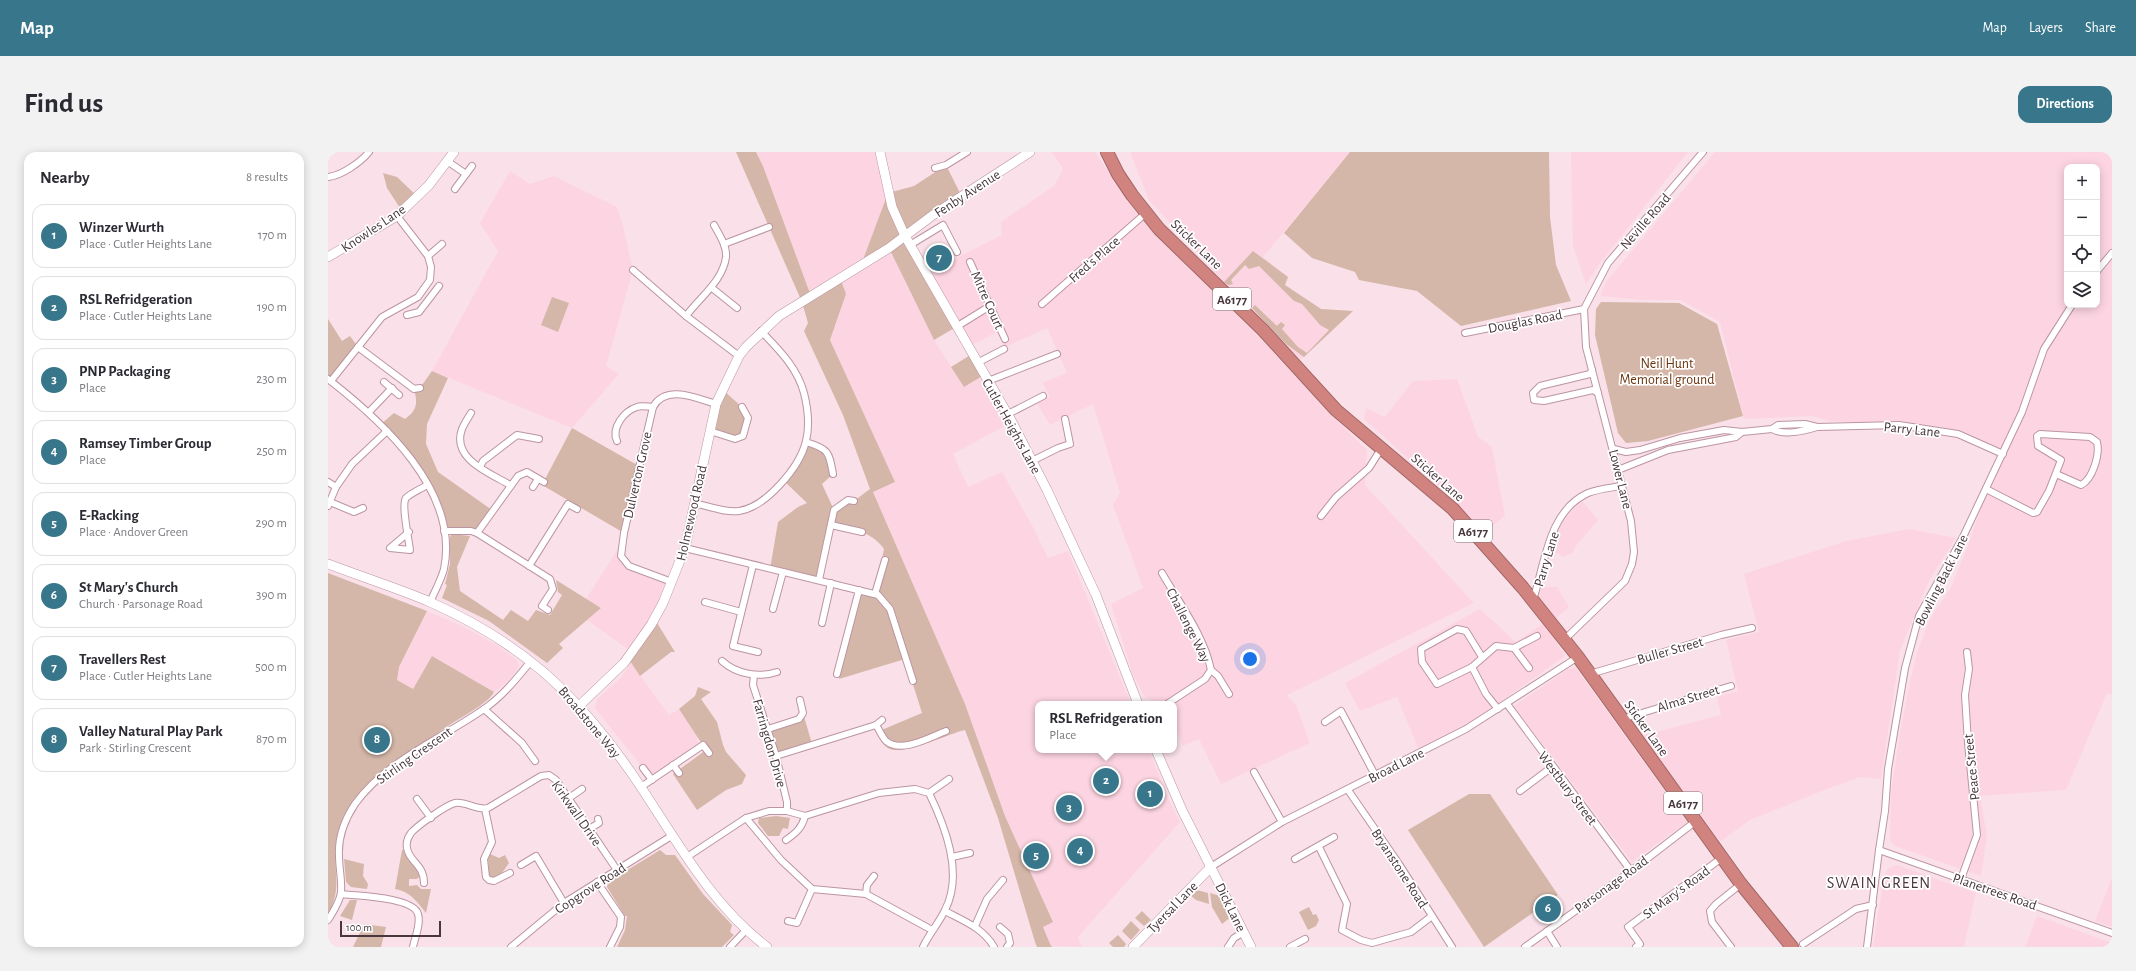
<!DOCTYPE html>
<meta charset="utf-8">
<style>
body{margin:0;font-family:"Alegreya Sans",sans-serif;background:#f2f2f3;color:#2b2b33}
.controls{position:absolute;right:12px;top:12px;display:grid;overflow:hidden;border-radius:8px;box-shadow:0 2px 10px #0003}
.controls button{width:36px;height:36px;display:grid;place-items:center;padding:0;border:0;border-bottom:1px solid #e1e1e2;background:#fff;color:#2b2b33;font:20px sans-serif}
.scale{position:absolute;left:12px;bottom:10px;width:101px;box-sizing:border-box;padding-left:4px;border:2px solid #48373d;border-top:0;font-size:11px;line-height:14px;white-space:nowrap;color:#48373d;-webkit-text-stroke:3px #fff;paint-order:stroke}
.you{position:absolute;left:922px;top:507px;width:14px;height:14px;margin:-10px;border:3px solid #fff;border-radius:50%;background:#1a73e8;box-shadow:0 0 0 6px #1a73e833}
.badge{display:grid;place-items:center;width:26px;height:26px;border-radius:50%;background:#37768b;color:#fff;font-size:13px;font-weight:700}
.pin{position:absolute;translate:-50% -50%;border:2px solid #fff;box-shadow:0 1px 4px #0006}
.popup{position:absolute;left:707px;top:549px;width:142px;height:52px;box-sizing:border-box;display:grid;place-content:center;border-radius:8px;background:#fff;filter:drop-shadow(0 1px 3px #0005);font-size:13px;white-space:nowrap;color:#7c7c81}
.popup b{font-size:15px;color:#2b2b33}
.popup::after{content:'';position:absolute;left:50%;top:100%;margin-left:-8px;border:8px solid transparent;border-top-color:#fff}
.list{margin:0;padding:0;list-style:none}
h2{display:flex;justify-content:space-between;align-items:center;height:52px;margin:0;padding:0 16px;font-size:17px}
h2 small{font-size:13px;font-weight:400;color:#7c7c81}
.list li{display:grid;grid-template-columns:26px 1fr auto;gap:12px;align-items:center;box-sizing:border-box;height:64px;margin:0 8px 8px;padding:0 8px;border:1px solid #e1e1e2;border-radius:12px}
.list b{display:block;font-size:15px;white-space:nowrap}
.list p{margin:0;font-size:13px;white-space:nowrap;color:#7c7c81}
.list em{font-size:13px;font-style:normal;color:#7c7c81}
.icon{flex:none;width:22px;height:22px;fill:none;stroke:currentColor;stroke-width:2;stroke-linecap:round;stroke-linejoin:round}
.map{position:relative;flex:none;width:1784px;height:795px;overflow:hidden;border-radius:12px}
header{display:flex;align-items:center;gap:24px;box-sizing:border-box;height:56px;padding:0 20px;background:#37768b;color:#fff}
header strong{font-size:19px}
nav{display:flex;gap:22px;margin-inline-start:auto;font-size:14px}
.intro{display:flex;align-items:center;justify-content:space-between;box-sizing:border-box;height:96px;padding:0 24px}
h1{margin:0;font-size:28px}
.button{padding:10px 18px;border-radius:12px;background:#37768b;color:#fff;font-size:14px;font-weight:700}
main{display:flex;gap:24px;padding:0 24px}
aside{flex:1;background:#fff;border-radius:12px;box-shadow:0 2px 10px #0003}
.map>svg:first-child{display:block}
.built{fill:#fdd5e2;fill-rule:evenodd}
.green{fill:#d4b7a8}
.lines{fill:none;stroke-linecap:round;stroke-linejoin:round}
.street-casing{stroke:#bc95a2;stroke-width:8}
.secondary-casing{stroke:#bc95a2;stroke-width:10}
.highway-casing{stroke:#a16868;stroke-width:14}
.street{stroke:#fff;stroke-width:6}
.secondary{stroke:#fff;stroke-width:9}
.highway{stroke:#d1837f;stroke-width:12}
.labels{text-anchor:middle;stroke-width:3.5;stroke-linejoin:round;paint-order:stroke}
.shield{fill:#fff;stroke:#7f7377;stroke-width:1}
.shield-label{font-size:13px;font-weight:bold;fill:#48373d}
.street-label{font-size:14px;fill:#48373d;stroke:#fff}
.park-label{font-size:14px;fill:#6b3510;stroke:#fff}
.quarter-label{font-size:16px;letter-spacing:1px;fill:#48373d;stroke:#fff}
</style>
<header>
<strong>Map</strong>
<nav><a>Map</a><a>Layers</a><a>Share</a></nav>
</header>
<div class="intro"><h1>Find us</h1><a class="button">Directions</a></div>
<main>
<aside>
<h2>Nearby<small>8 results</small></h2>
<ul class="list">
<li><span class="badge">1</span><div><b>Winzer Wurth</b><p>Place · Cutler Heights Lane</p></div><em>170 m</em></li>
<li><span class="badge">2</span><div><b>RSL Refridgeration</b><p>Place · Cutler Heights Lane</p></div><em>190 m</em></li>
<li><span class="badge">3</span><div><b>PNP Packaging</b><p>Place</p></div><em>230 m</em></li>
<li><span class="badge">4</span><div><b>Ramsey Timber Group</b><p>Place</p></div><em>250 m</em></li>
<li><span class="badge">5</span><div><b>E-Racking</b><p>Place · Andover Green</p></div><em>290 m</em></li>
<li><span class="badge">6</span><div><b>St Mary's Church</b><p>Church · Parsonage Road</p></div><em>390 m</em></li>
<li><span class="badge">7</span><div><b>Travellers Rest</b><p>Place · Cutler Heights Lane</p></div><em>500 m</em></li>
<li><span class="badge">8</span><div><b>Valley Natural Play Park</b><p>Park · Stirling Crescent</p></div><em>870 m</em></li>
</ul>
</aside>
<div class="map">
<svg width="1784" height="795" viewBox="0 0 1784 795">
<rect width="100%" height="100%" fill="#fae0e8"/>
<g class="built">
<path d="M428,0H552L557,22L561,96L606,188L636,235L656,223L684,270L625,302L640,335L674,320L706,377L720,406L740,399L803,552H710V598H821L839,644L852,670L750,785L754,795L723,794L715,774L725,770L677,664L637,552L545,340L567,330L502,188L518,142L483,144L435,14Z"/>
<path d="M724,0H767L811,65L933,187L1004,264L1039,298L1037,333L1146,451L959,543L968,553L982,591L893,632L871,587L855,594L846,572V552H832L816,544L805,523L783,452L815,436L785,353L792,341L765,252L722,273L709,251L722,244L714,231L739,221L719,176L677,195L669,180L644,193L601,120L674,83L673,70L727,33L735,17Z"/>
<path d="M802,0H1022L935,105L960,125L957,133L993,157L1022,159L974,207L958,195L896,130L821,48Z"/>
<path d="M1243,0H1360L1272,111L1258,132L1245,94Z"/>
<path d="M1387,0H1784V543L1779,541L1738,638L1652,644L1659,684L1653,724L1567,694L1562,689L1563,640L1572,582L1582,529L1590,498L1602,467L1622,437L1642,389L1652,356L1679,292L1675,302L1630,282L1571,273L1501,269L1484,264L1416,267L1392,170L1352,148H1315L1272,144L1278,130ZM1739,15H1769V153H1739Z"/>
<path d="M182,19L202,32L226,24L289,55L295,74L305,118L278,214L291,222L244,276L104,219L170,99L152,71Z"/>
<path d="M1129,227L1150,285L1164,295L1177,364L1155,381L1125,347L1036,267L1038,256L1057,265L1085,229Z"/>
<path d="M1254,349L1270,368L1247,395L1245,401L1233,405V402L1222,400L1226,382L1236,366Z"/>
<path d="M1581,377L1628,386L1601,429L1572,498L1553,627L1532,625L1499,637L1422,668L1393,689L1368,669L1320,603L1316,583L1393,563L1389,545L1410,539L1398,488L1431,480L1416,422L1518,389Z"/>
<path d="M294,391L297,411L344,430L304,500L259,468L273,456L258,447Z"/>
<path d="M1214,435H1229L1241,455L1226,468L1210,449Z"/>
<path d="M1152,457L1188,490L1216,471L1237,504L1171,551L1139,572L1090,596L1069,545L1032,559L1017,531Z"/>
<path d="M99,459L132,473L167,492L189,508L191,515L188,519L177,532L166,540L104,504L85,537L68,528L71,515Z"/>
<path d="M303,511L341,563L351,557L370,586L368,588L371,591L319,629L313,619L311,611L267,556L269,547L292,527Z"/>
<path d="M1248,516L1359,670L1304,710L1186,554L1240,517Z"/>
<path d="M1569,713L1648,741L1636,795H1545L1556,724L1561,716Z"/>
<path d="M1784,726V775L1767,769Z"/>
<path d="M1709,764L1784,791V795H1697Z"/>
</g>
<g class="green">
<path d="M408,0H428L435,14L483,144L512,126L518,142L502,188L567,330L545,340L637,552L677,664L725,770L715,775L723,794L725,795H709L707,790L670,666L637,578C619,582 579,603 562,597C555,594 552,587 549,580L594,561L577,507L511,527L531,438L547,442L556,397C544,379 523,377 503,373L491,428L442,417L450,370L470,355L479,351L456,329L478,290L494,295L505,322L494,332L506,358L526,349L542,337L515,263L476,179L480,171L474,150Z"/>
<path d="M1022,0H1221L1222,65L1228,113L1243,149L1133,174L1089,139L1031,128L1027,120L984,106L956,81Z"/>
<path d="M618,13L634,45L577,84L628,175L606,188L561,96L533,113L560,41L586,34Z"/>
<path d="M55,21L69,25L89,44L74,59L59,36Z"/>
<path d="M925,99L960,125L957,133L993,157L1025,159L976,205L958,192L924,156L927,153L949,174L953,170L957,173L954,177L970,195L979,201L1001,178L992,173L974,152L966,149L931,114L921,117L917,113L903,128L905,132L900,133L896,130Z"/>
<path d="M224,145L241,151L230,180L213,173Z"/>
<path d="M1273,150L1351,151L1389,172L1415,264L1320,289L1298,291L1290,281L1267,183L1268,157Z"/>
<path d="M0,167L14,189L22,184L30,195L3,229L0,227Z"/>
<path d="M644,202L656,223L636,235L623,215Z"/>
<path d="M104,219L120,226L99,272L98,292L110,320L164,358L149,381L116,379L109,353L94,322L53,272L66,261L77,267C89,258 90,252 86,237L92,236Z"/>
<path d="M395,238L414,255L420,266L415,284L407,287L382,279Z"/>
<path d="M244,276L311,314L296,381L214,333Z"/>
<path d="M124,382L142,384L129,415L132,439L175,468L183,458L200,469L208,458L222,463L234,443L230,440L228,428L273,456L231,492L235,496L219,511L161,469L114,446L119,433L117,432L122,412V385Z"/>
<path d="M0,421L99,459L71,515L69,528L85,537L104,504L166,540C160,552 131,566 120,574C90,594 58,614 33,640C17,656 8,678 7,700C7,724 13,739 0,762Z"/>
<path d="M326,466L347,500H343L312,524L300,506Z"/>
<path d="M370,535L383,540L373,547L389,570L395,593L398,600L418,623L414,632L398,638L369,658L345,622L378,598L351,557L367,544Z"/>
<path d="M475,561L484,592L448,604L440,577L471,567Z"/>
<path d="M1141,642H1162L1230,743L1156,795L1080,678Z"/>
<path d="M448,664L462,666L460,677L455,676L451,684H440L430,671L431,666Z"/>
<path d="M74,698H76L93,723L89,727H81V734L89,733L93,737H103L98,761C90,751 82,739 67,737Z"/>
<path d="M332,698L338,703H347L375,742L404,773L402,780L406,783L394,795H289L297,778L299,764H297L279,735L280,730Z"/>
<path d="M162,702L171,706L177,703L181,711L174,721L165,726L161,723L160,705Z"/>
<path d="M16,707L36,712L35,724L40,732L39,737L23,735L18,730Z"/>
<path d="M869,738L880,741L881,752L868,748L862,743Z"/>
<path d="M882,741L892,744L903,765L894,772L884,755Z"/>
<path d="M22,748H29L24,768L12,764Z"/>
<path d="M981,755L985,763L988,762L991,768L988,774L980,778L971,760Z"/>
<path d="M814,759L823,768L816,774L807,766Z"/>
<path d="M803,769L812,778L803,788L794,779Z"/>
<path d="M36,772L58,775L53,795H25Z"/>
<path d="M790,783L798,792L796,795H785L781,791Z"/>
</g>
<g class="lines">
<defs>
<g id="street">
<path d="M119,9L138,22"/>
<path d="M607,16L618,13L639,0"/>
<path d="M0,25C13,24 33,10 41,0"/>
<path d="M127,37L144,14"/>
<path d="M386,73C391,82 399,94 398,105C395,129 371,146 358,164L411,204"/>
<path d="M396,92L441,75"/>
<path d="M582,93L615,73L629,100"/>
<path d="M100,104L114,92"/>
<path d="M642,110L677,187"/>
<path d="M305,118L358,164"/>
<path d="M1769,119L1784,101"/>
<path d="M384,136L409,156"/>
<path d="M714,152L818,61"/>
<path d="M79,163L91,160L111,134"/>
<path d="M628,175L662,154"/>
<path d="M1137,181L1256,157"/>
<path d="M30,195L86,237L92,236"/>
<path d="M649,211L676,197"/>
<path d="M1264,218L1262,222L1212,234L1205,241L1206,248L1216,249L1265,238L1270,241"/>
<path d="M0,227C54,269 132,339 116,417C113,428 107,439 102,450"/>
<path d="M3,229L54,165L90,145L102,128L103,115L100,104L69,64"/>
<path d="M660,229L729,202"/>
<path d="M56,230L71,243"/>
<path d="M41,260L64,236"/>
<path d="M143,261C140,266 136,272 134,277C123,307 162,321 182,333"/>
<path d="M680,262L715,244"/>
<path d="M1444,277C1457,284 1475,279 1489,275L1571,273L1630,282L1675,302"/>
<path d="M382,279L407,287L415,284L420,266L414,255"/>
<path d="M289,289C283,276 296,259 309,255C313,253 320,255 325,255"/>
<path d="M478,290C501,297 501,300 505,322"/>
<path d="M1286,297L1298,300L1312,298L1352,286L1396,278L1414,280L1444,277L1450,273L1477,272L1489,275"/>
<path d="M704,309L730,296L742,292L737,267"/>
<path d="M152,315L155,309L189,283L211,287"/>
<path d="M1290,318L1340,298L1408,285L1414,280"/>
<path d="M0,330L8,335"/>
<path d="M205,335L210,327"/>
<path d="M1658,337L1705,361L1709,360L1721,339L1733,308L1710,294L1709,284L1712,282L1762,285L1769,290C1772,302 1765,327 1753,333L1728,322"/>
<path d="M2,350L26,360L35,356"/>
<path d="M366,351C380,354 397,361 411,359C438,355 472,315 478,289C482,273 480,257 476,241C469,215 451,198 433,179"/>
<path d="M0,354L8,335L24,312L59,279"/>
<path d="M993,364L1008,345L1041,316L1053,297"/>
<path d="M503,373L534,380"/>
<path d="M116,379H143L149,381L222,427L225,437L214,454L220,458"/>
<path d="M81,380L62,396L82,398C81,389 73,352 78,346C83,341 93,337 99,333"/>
<path d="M149,381L190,324L199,320L216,330"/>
<path d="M357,396L550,443L562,457L585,529"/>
<path d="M425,413L405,494L430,500"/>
<path d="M201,414L240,352L249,357"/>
<path d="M834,421C851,451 876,483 883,518L877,527L839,552"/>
<path d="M491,428L506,358L520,348L526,349"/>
<path d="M344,430L301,414L293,404L296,381L325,255C338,232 368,246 388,252"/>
<path d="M547,442L557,408"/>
<path d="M1205,448C1217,412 1220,359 1260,341C1270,337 1282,336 1293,334"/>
<path d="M377,450L413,460"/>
<path d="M445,457L455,420"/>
<path d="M494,471L503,431"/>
<path d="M1235,489L1297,429L1304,412L1306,400L1303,369L1258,195L1256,157L1280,111L1375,0"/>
<path d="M1186,496L1201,516"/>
<path d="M1154,505L1138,479L1129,477L1093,497L1094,510L1109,532L1144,515L1168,494L1186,496L1209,484"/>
<path d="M394,509C408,522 431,526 449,520"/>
<path d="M1144,515L1158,542L1170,557"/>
<path d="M883,518L890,524L901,542"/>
<path d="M509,522L531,438"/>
<path d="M1262,522L1393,483L1424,476"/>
<path d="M426,523L425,533L448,604L459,650V659"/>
<path d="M1179,552L1303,719"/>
<path d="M156,557L194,591L207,609"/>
<path d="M1294,567L1403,534"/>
<path d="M997,570L1013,559L1047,623"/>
<path d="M548,573C551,577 554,585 558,589C573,602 602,585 618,579"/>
<path d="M440,577L471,567L475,561L472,548"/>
<path d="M448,604L548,573L554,568"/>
<path d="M345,613L351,621"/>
<path d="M315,616L324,628"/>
<path d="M926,620L954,670"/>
<path d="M313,635L375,593L381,601"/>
<path d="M1020,638L1071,712L1124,795"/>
<path d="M1192,639L1224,615"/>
<path d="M601,641L621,627"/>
<path d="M241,646L254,637"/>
<path d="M89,647L103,666"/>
<path d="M157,657L164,690L156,707L158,725L161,728L166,729L182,721"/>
<path d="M418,666L453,708L484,737L538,742L604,778"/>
<path d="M261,677L271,671L270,667"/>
<path d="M458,688C468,681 474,676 477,664"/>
<path d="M991,695L1019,752L1014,778L1033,788L1044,791L1083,780L1104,764"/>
<path d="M1551,698L1784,781"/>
<path d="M359,705L418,666L441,659H459L477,664L551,641L587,637L601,641C617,674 636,722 617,758C611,771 601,782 595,795"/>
<path d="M624,705L642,701"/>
<path d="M967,707L1006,685"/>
<path d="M193,713L208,704L236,751"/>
<path d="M883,715L954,670L1138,577L1250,505"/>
<path d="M1633,727L1649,683L1640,591L1637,543L1641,517L1639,500"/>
<path d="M269,730L293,765L292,775L282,795"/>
<path d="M96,731C96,712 81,710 79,696C78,691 80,685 83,681C89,674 118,653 127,651C138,649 149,659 160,656L213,624L221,623L228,628L289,718"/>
<path d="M13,742C29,744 85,745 90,762C93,772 87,785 85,795"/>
<path d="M538,742L539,733L546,724"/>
<path d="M617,759C636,769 655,776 666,795"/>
<path d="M0,768C5,760 12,750 13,740C14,728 11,716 11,704C10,686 17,667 27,652C59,608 113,587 156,557C175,544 189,526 203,509"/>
<path d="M460,769L469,771L484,737"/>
<path d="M647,774L659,747L675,728"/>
<path d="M672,775L680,782L682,791L679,795"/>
<path d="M1219,779L1229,795"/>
<path d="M1475,792L1528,757L1545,753"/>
<path d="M183,795L236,751L345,683"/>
<path d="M402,795L419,777"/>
<path d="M900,795L906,786L916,780"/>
<path d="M962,795L977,787"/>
<path d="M1197,795L1303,719L1368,669"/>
<path d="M1308,795L1312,792L1300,775L1395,705"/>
<path d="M1403,795L1384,770L1382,759L1388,752L1413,732"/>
<path d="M1539,795L1551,698L1557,659L1560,617L1577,516L1591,464L1635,385L1694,260L1716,197L1744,153"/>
</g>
<g id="secondary">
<path d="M552,0L564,55L577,84L684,270L719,338L768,443L810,552"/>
<path d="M0,105L69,64L101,33L126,0"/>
<path d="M0,412C34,425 69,436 102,450C192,490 246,539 302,619C344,679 379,750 439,795"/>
<path d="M251,554L296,511L323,473L335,451L357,396L388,252L411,204L418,195L451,164L561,96L605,63L702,0"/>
<path d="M828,598L854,658L923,795"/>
<path d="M805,795L883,715"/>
</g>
<path id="highway" d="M779,0L790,22L804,43L831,77L935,178L1008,258L1125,357L1195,436L1250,505L1413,732L1464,795"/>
</defs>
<use href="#street" class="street-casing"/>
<use href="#secondary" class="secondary-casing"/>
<use href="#highway" class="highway-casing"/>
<use href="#street" class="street"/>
<use href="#secondary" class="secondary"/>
<use href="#highway" class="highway"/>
</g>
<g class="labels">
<g class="shield">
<rect x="885" y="136" width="38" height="22" rx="3"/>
<rect x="1126" y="368" width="38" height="22" rx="3"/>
<rect x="1336" y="640" width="38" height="22" rx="3"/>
</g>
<g class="shield-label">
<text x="904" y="152">A6177</text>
<text x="1145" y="384">A6177</text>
<text x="1355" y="656">A6177</text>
</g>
<g class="street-label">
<text transform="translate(639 41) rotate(-33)" y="5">Fenby Avenue</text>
<text transform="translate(1317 69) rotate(-49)" y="5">Neville Road</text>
<text transform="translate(45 76) rotate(-34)" y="5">Knowles Lane</text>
<text transform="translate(869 92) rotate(44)" y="5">Sticker Lane</text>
<text transform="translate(766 107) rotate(-41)" y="5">Fred's Place</text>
<text transform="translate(660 148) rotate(66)" y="5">Mitre Court</text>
<text transform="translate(1197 169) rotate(-11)" y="5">Douglas Road</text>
<text transform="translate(684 274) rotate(61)" y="5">Cutler Heights Lane</text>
<text transform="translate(1584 277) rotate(6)" y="5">Parry Lane</text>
<text transform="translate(309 323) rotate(-77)" y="5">Dulverton Grove</text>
<text transform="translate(1110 325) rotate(41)" y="5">Sticker Lane</text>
<text transform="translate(1293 327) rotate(76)" y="5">Lower Lane</text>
<text transform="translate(363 361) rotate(-77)" y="5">Holmewood Road</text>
<text transform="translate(1218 407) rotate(-73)" y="5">Parry Lane</text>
<text transform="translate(1613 428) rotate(-63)" y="5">Bowling Back Lane</text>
<text transform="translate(861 473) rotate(63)" y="5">Challenge Way</text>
<text transform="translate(1342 498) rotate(-16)" y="5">Buller Street</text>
<text transform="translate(1360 546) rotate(-17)" y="5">Alma Street</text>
<text transform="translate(262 570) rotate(50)" y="5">Broadstone Way</text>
<text transform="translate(1319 576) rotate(54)" y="5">Sticker Lane</text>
<text transform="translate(442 591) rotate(74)" y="5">Farringdon Drive</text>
<text transform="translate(86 603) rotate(-35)" y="5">Stirling Crescent</text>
<text transform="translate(1068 613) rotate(-27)" y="5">Broad Lane</text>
<text transform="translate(1643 615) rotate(-96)" y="5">Peace Street</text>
<text transform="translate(1240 636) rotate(53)" y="5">Westbury Street</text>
<text transform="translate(249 661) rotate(55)" y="5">Kirkwall Drive</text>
<text transform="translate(1072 716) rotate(57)" y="5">Bryanstone Road</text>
<text transform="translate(1283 732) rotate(-36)" y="5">Parsonage Road</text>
<text transform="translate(262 736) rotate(-33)" y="5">Copgrove Road</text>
<text transform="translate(1667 739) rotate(19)" y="5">Planetrees Road</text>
<text transform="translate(1348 740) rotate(-36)" y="5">St Mary's Road</text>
<text transform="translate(844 755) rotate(-46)" y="5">Tyersal Lane</text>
<text transform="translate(903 755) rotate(64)" y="5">Dick Lane</text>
</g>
<g class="park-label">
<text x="1339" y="216">Neil Hunt<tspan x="1339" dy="16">Memorial ground</tspan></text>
</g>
<g class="quarter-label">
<text x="1551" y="736">SWAIN GREEN</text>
</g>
</g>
</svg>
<div class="controls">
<button>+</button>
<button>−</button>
<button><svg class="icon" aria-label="locate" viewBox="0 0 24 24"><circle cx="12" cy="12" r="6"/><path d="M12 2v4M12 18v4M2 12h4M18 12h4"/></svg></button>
<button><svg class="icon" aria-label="layers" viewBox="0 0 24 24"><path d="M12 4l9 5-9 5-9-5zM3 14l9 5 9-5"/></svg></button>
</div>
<div class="scale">100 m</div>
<div class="you"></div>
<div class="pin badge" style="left:822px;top:642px">1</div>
<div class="pin badge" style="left:778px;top:629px">2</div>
<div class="popup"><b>RSL Refridgeration</b>Place</div>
<div class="pin badge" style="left:741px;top:656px">3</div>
<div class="pin badge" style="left:752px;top:699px">4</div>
<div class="pin badge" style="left:708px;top:704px">5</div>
<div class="pin badge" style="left:1220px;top:757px">6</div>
<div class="pin badge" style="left:611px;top:106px">7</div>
<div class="pin badge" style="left:49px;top:588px">8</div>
</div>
</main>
